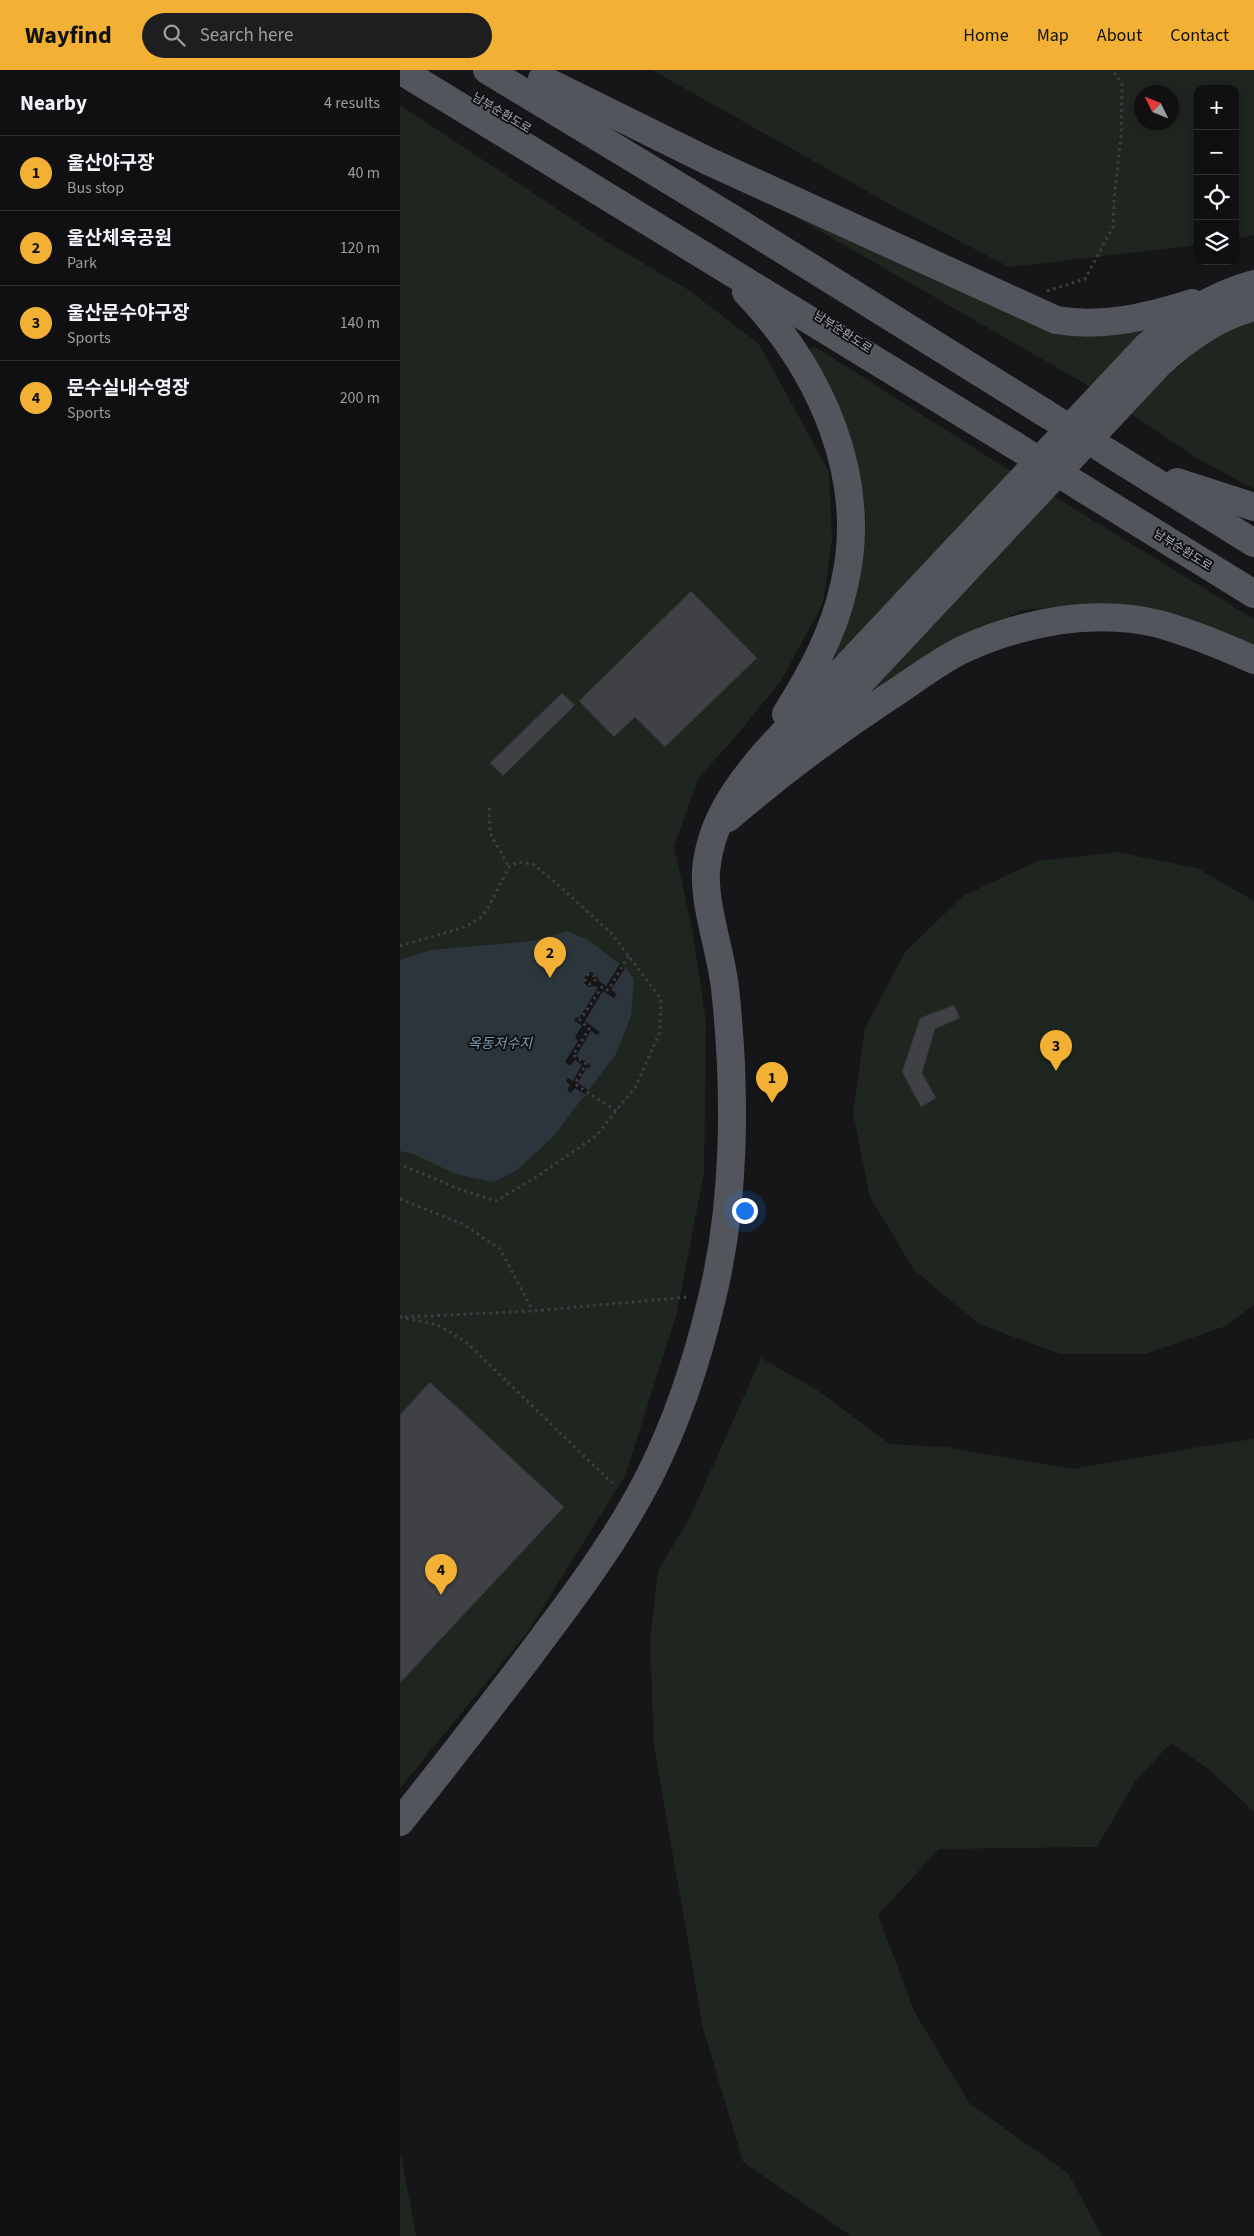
<!DOCTYPE html>
<meta charset="utf-8">
<style>
body{margin:0;font-family:"Source Sans 3","Noto Sans KR",sans-serif;background:#1e1e20;color:#f1f3f6}
.controls{position:absolute;right:15px;top:15px;display:grid;overflow:hidden;border-radius:10px;box-shadow:0 2px 8px #0003}
.controls button{width:45px;height:45px;display:grid;place-items:center;padding:0;border:0;border-bottom:1px solid #303032;background:#101012;color:#f1f3f6;font:25px sans-serif}
.compass{position:absolute;left:734px;top:15px;width:45px;height:45px;border-radius:50%;background:#101012;box-shadow:0 2px 8px #0003;rotate:313deg}
.you{position:absolute;left:344px;top:1140px;width:18px;height:18px;margin:-12px;border:4px solid #fff;border-radius:50%;background:#1a73e8;box-shadow:0 0 0 8px #1a73e833}
.badge{display:grid;place-items:center;width:32px;height:32px;border-radius:50%;background:#f2b134;color:#111;font-size:16px;font-weight:700}
.pin{position:absolute;translate:-50% -41px;filter:drop-shadow(0 1px 2px #0008)}
.pin::after{content:'';position:absolute;top:26px;width:18px;height:15px;background:inherit;clip-path:polygon(0 0,100% 0,50% 100%)}
.list{margin:0;padding:0;list-style:none}
h2{display:flex;justify-content:space-between;align-items:center;height:65px;margin:0;padding:0 20px;font-size:21px}
h2 small{font-size:16px;font-weight:400;color:#9c9d9f}
.list li{display:grid;grid-template-columns:32px 1fr auto;gap:15px;align-items:center;box-sizing:border-box;height:75px;padding:0 20px;border-top:1px solid #303032}
.list b{display:block;font-size:19px;white-space:nowrap}
.list p{margin:0;font-size:16px;white-space:nowrap;color:#9c9d9f}
.list em{font-size:16px;font-style:normal;color:#9c9d9f}
.icon{flex:none;width:28px;height:28px;fill:none;stroke:currentColor;stroke-width:2;stroke-linecap:round;stroke-linejoin:round}
.map{position:relative;flex:none;width:854px;height:2166px;overflow:hidden}
header{display:flex;align-items:center;gap:30px;box-sizing:border-box;height:70px;padding:0 25px;background:#f2b134;color:#111}
header strong{font-size:24px}
nav{display:flex;gap:28px;margin-inline-start:auto;font-size:18px}
.search{width:350px;height:45px;background:#1e1e20;display:flex;align-items:center;gap:12px;box-sizing:border-box;padding:0 18px;border-radius:28px;color:#9c9d9f;font-size:19px}
main{display:flex}
aside{flex:1;background:#101012}
.map>svg:first-child{display:block}
.green{fill:#1e261f;fill-rule:evenodd}
.water{fill:#2c353c}
.pier{fill:#161618}
.building{fill:#404145;stroke:#303034}
.lines{fill:none;stroke-linecap:round;stroke-linejoin:round}
.path{stroke:#3d3f44;stroke-width:3;stroke-dasharray:2.5 4;stroke-linecap:butt}
.major{stroke:#53555c;stroke-width:28}
.major-bridge{stroke:#53555c;stroke-width:28}
.labels{text-anchor:middle;stroke-width:4;stroke-linejoin:round;paint-order:stroke}
.street-label{font-size:12px;fill:#a8adb8;stroke:#111113}
.water-label{font-size:14px;font-style:italic;fill:#7f9bb3;stroke:#111113}
</style>
<header>
<strong>Wayfind</strong>
<div class="search"><svg class="icon" aria-label="search" viewBox="0 0 24 24"><circle cx="10" cy="10" r="6"/><path d="M15 15l6 6"/></svg>Search here</div>
<nav><a>Home</a><a>Map</a><a>About</a><a>Contact</a></nav>
</header>
<main>
<aside>
<h2>Nearby<small>4 results</small></h2>
<ul class="list">
<li><span class="badge">1</span><div><b>울산야구장</b><p>Bus stop</p></div><em>40 m</em></li>
<li><span class="badge">2</span><div><b>울산체육공원</b><p>Park</p></div><em>120 m</em></li>
<li><span class="badge">3</span><div><b>울산문수야구장</b><p>Sports</p></div><em>140 m</em></li>
<li><span class="badge">4</span><div><b>문수실내수영장</b><p>Sports</p></div><em>200 m</em></li>
</ul>
</aside>
<div class="map">
<svg width="854" height="2166" viewBox="0 0 854 2166">
<rect width="100%" height="100%" fill="#161618"/>
<g class="green">
<path d="M252,0H854V165L835,169V19H798V175L609,197L502,141ZM742,22H772V52H742Z"/>
<path d="M0,35L204,170L290,221L359,274L429,402L432,469L423,533L381,611L332,671L299,707L274,776L293,863L306,953L304,1103L276,1246L225,1406L126,1564L0,1718Z"/>
<path d="M373,134L614,239L756,258L694,319Z"/>
<path d="M847,250H854V419L798,389L730,343L765,308L802,276Z"/>
<path d="M414,276L615,404L440,588L431,581L459,515L466,449L458,396L423,311L408,280Z"/>
<path d="M652,425L854,549V579L697,535L622,540L540,581L474,625L469,621Z"/>
<path d="M718,782L797,798L854,831V1235L826,1256L745,1284H660L579,1254L514,1200L470,1127L453,1043L465,958L505,882L563,826L637,791Z"/>
<path d="M361,1288L417,1320L490,1374L546,1377L673,1399L810,1375L854,1369V1742L811,1701L771,1673L736,1710L697,1777L539,1779L478,1845L515,1943L570,2034L668,2103L702,2166H451L343,2092L303,1958L254,1676L250,1570L258,1501L291,1445Z"/>
<path d="M0,2087L2,2089L16,2166H0Z"/>
</g>
<path class="water" d="M168,861L188,870L228,900L234,909L231,946L216,984L153,1067L117,1100L94,1112L55,1104L16,1085L0,1081V890L31,880L132,871Z"/>
<path class="pier" d="M220,894L225,898L211,920L217,924L214,928L203,921L185,951L200,962L197,965L191,961L176,986L191,995L189,998L187,997L178,1013L188,1020L185,1024L175,1018L171,1023L167,1020L170,1015L166,1011L168,1008L173,1011L182,995L175,990L170,996L165,992L178,971L175,967L182,956L174,950L176,947L179,948L198,918L195,916L189,917L184,913V908L189,902H192L198,908L199,911L206,916Z"/>
<g class="building">
<path d="M291,521L357,588L265,677L235,647L214,667L179,631Z"/>
<path d="M162,623L175,635L103,706L90,693Z"/>
<path d="M554,935L560,948L535,959L522,1003L536,1028L521,1037L502,1002L520,948Z"/>
<path d="M30,1312L164,1437L0,1613V1345Z"/>
</g>
<g class="lines">
<g class="path">
<path d="M647,221L685,209L713,157L714,131L721,68L722,13L712,0"/>
<path d="M89,738L90,763L109,797"/>
<path d="M0,876L65,857L80,848L87,840L109,797L118,792L133,794L155,812L212,864L261,929L260,962L235,1018L216,1041L196,1066L133,1109L96,1131L59,1119L0,1094"/>
<circle cx="190" cy="909" r="5"/>
<path d="M216,1041L175,1014L186,994L173,985L189,959L180,950L202,917L207,920L209,919L229,885"/>
<path d="M0,1129L63,1154L100,1179L133,1241"/>
<path d="M0,1247L38,1255L66,1272L212,1413"/>
<path d="M5,1247L133,1241L289,1227"/>
</g>
<g class="major">
<path d="M0,0L614,375"/>
<path d="M87,0L338,152L645,343"/>
<path d="M142,9L308,91L656,250C703,258 747,247 792,233"/>
<path d="M346,222C420,299 470,408 444,516C434,562 411,604 386,644"/>
<path d="M709,383L854,473"/>
<path d="M777,412L854,437"/>
<path d="M679,416L854,524"/>
<path d="M377,695L461,612L760,293C788,268 817,247 854,237"/>
<path d="M328,748C379,704 431,665 487,628C512,612 537,592 564,579C623,552 695,538 759,554C791,563 823,576 854,590"/>
<path d="M0,1752C41,1701 81,1649 121,1597C167,1536 215,1474 250,1405C277,1351 297,1291 311,1232C336,1133 336,1019 325,918C321,882 304,836 306,801C310,753 336,717 366,682L746,277C780,248 810,226 854,214"/>
</g>
<g class="major-bridge">
<path d="M645,343L709,383"/>
<path d="M614,375L679,416"/>
</g>
</g>
<g class="labels">
<g class="street-label">
<text transform="translate(102 43) rotate(31)" y="4">남부순환도로</text>
<text transform="translate(443 262) rotate(33)" y="4">남부순환도로</text>
<text transform="translate(783 480) rotate(32)" y="4">남부순환도로</text>
</g>
<g class="water-label">
<text x="100" y="978">옥동저수지</text>
</g>
</g>
</svg>
<div class="controls">
<button>+</button>
<button>−</button>
<button><svg class="icon" aria-label="locate" viewBox="0 0 24 24"><circle cx="12" cy="12" r="6"/><path d="M12 2v4M12 18v4M2 12h4M18 12h4"/></svg></button>
<button><svg class="icon" aria-label="layers" viewBox="0 0 24 24"><path d="M12 4l9 5-9 5-9-5zM3 14l9 5 9-5"/></svg></button>
</div>
<svg class="compass" viewBox="-18 -18 36 36"><path d="M0-13l5 13h-10z" fill="#e53935"/><path d="M0 13l5-13h-10z" fill="#9c9d9f"/></svg>
<div class="you"></div>
<div class="pin badge" style="left:372px;top:1033px">1</div>
<div class="pin badge" style="left:150px;top:908px">2</div>
<div class="pin badge" style="left:656px;top:1001px">3</div>
<div class="pin badge" style="left:41px;top:1525px">4</div>
</div>
</main>
